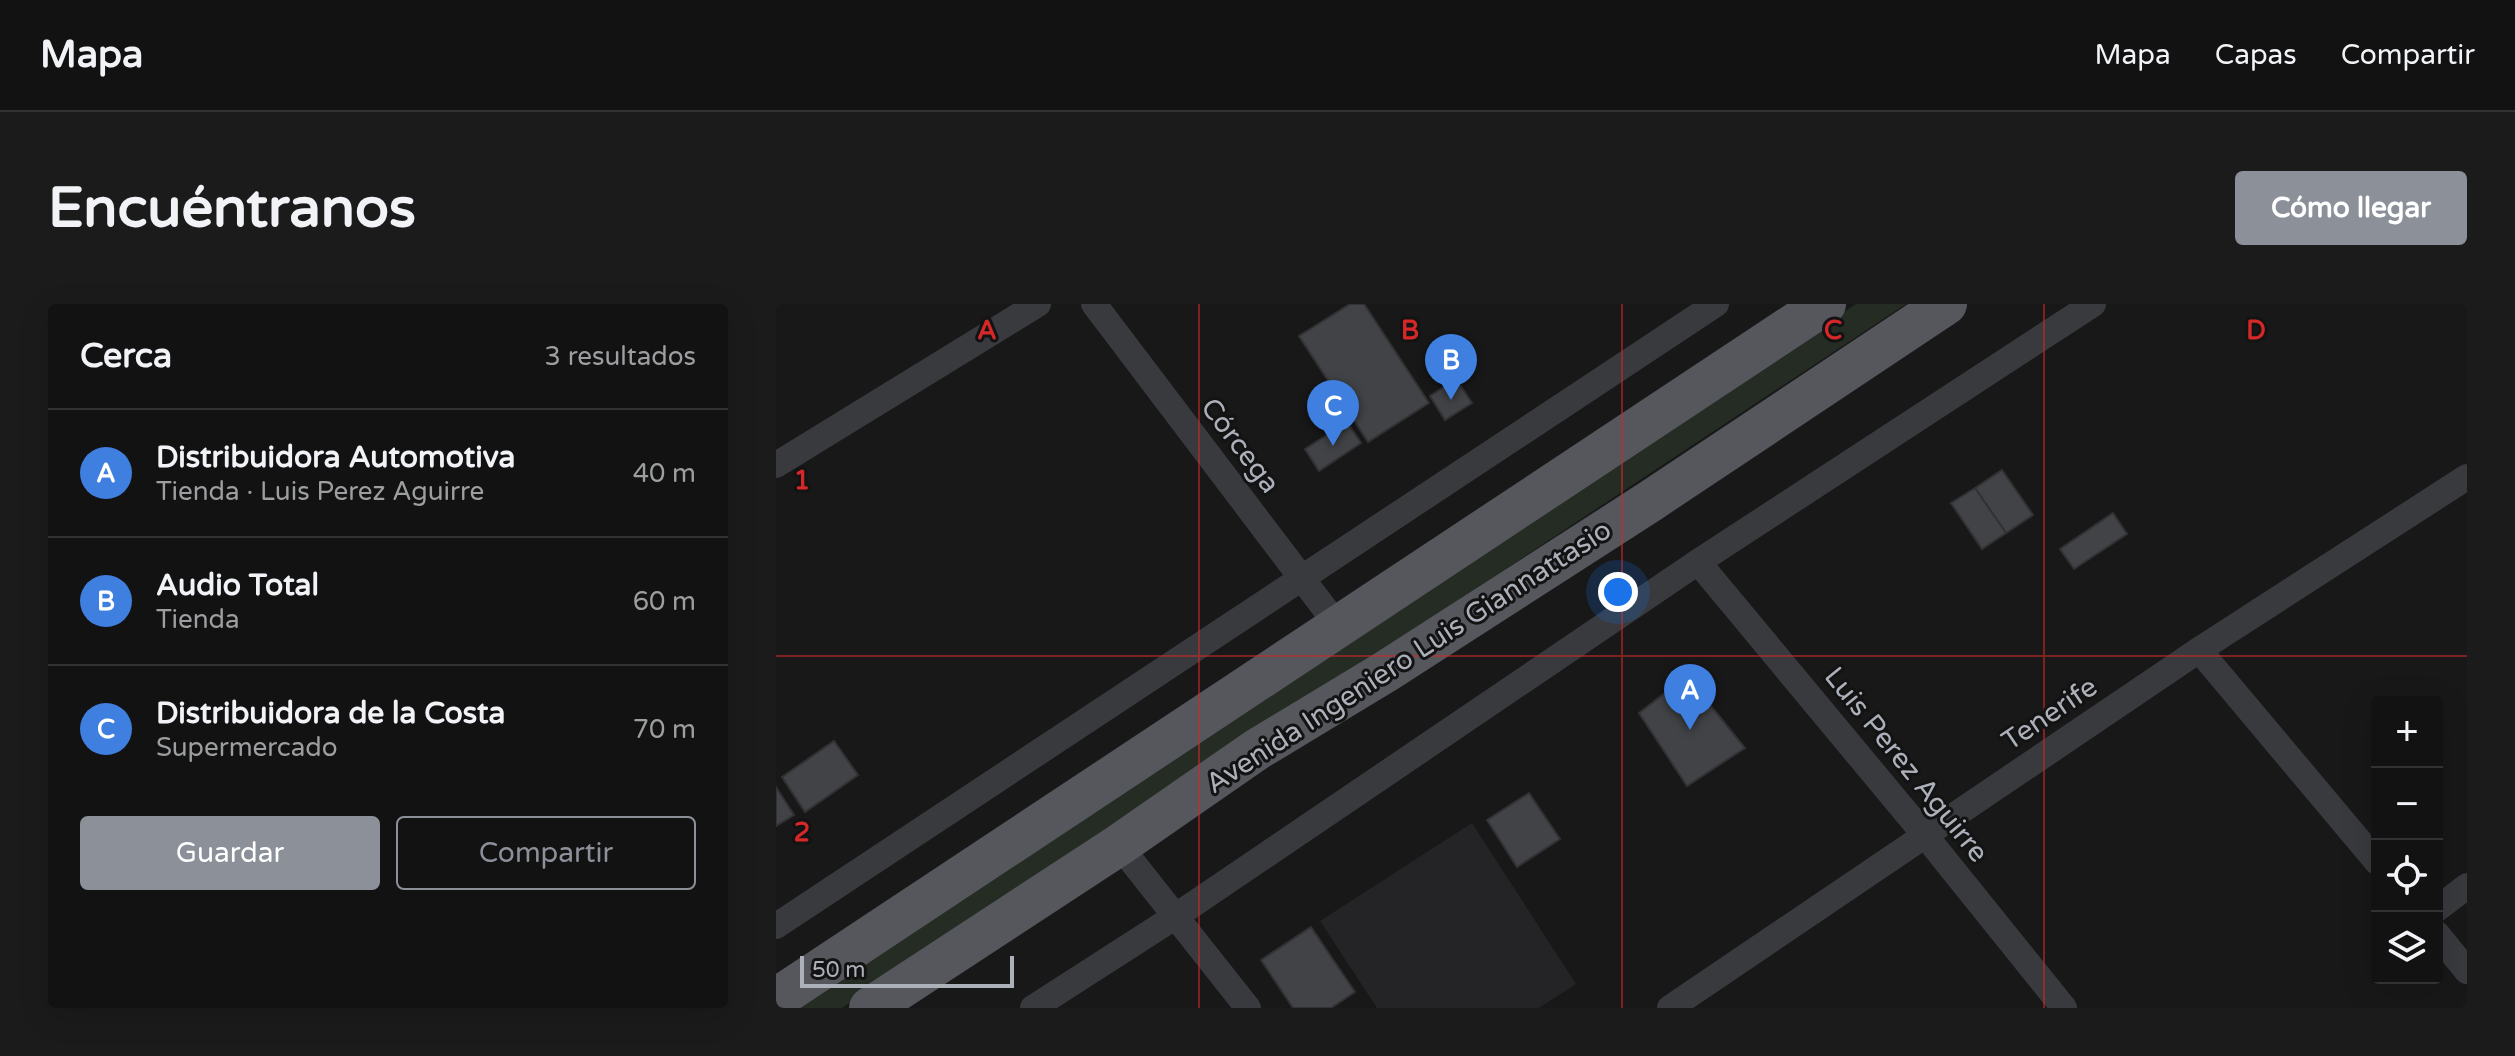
<!DOCTYPE html>
<html lang="es">
<meta charset="utf-8">
<style>
body{margin:0;font-family:"Varela Round",sans-serif;background:#1b1b1c;color:#f1f3f6}
.controls{position:absolute;right:24px;bottom:24px;display:grid;overflow:hidden;border-radius:8px;box-shadow:0 8px 32px #0002}
.controls button{width:72px;height:72px;display:grid;place-items:center;padding:0;border:0;border-bottom:2px solid #313233;background:#121213;color:#f1f3f6;font:40px sans-serif}
.scale{position:absolute;left:24px;bottom:20px;width:214px;box-sizing:border-box;padding-left:8px;border:4px solid #abb0b9;border-top:0;font-size:22px;line-height:28px;white-space:nowrap;color:#abb0b9;-webkit-text-stroke:6px #131314;paint-order:stroke}
.you{position:absolute;left:842px;top:288px;width:28px;height:28px;margin:-20px;border:6px solid #fff;border-radius:50%;background:#1a73e8;box-shadow:0 0 0 12px #1a73e833}
.badge{display:grid;place-items:center;width:52px;height:52px;border-radius:50%;background:#8c9099;color:#fff;font-size:26px;font-weight:700}
.pin{position:absolute;translate:-50% -66px;filter:drop-shadow(0 2px 4px #0008)}
.pin::after{content:'';position:absolute;top:42px;width:28px;height:24px;background:inherit;clip-path:polygon(0 0,100% 0,50% 100%)}
.list{margin:0;padding:0;list-style:none}
h2{display:flex;justify-content:space-between;align-items:center;height:104px;margin:0;padding:0 32px;font-size:34px}
h2 small{font-size:26px;font-weight:400;color:#9c9ea0}
.list li{display:grid;grid-template-columns:52px 1fr auto;gap:24px;align-items:center;box-sizing:border-box;height:128px;padding:0 32px;border-top:2px solid #313233}
.list b{display:block;font-size:30px;white-space:nowrap}
.list p{margin:0;font-size:26px;white-space:nowrap;color:#9c9ea0}
.list em{font-size:26px;font-style:normal;color:#9c9ea0}
.actions{display:flex;gap:16px;padding:24px 32px}
.actions a{flex:1;padding:18px 0;border:2px solid #8c9099;border-radius:8px;text-align:center;font-size:28px;color:#8c9099}
.actions .main{background:#8c9099;color:#fff}
.icon{flex:none;width:44px;height:44px;fill:none;stroke:currentColor;stroke-width:2;stroke-linecap:round;stroke-linejoin:round}
.map{position:relative;flex:none;width:1691px;height:704px;overflow:hidden;border-radius:8px}
header{display:flex;align-items:center;gap:48px;box-sizing:border-box;height:112px;padding:0 40px;background:#121213;border-bottom:2px solid #313233}
header strong{font-size:38px}
nav{display:flex;gap:44px;margin-inline-start:auto;font-size:28px}
.intro{display:flex;align-items:center;justify-content:space-between;box-sizing:border-box;height:192px;padding:0 48px}
h1{margin:0;font-size:56px}
.button{padding:20px 36px;border-radius:8px;background:#8c9099;color:#fff;font-size:28px;font-weight:700}
main{display:flex;gap:48px;padding:0 48px}
aside{flex:1;background:#121213;border-radius:8px;box-shadow:0 8px 32px #0002}
.map>svg:first-child{display:block}
.built{fill:#242426}
.green{fill:#242c24}
.building{fill:#424346;stroke:#323235;stroke-width:2}
.lines{fill:none;stroke-linecap:round;stroke-linejoin:round}
.street{stroke:#393a3e;stroke-width:26}
.primary{stroke:#55575d;stroke-width:42}
.grid{fill:none;stroke:#d62828;stroke-width:2;stroke-opacity:0.55}
.labels{text-anchor:middle;stroke-width:6;stroke-linejoin:round;paint-order:stroke}
.street-label{font-size:28px;fill:#abb0b9;stroke:#131314}
.grid-label{font-size:26px;text-anchor:middle;font-weight:bold;fill:#d62828;stroke:#131314;stroke-width:6;stroke-linejoin:round;paint-order:stroke}
</style>
<header>
<strong>Mapa</strong>
<nav><a>Mapa</a><a>Capas</a><a>Compartir</a></nav>
</header>
<div class="intro"><h1>Encuéntranos</h1><a class="button">Cómo llegar</a></div>
<main>
<aside>
<h2>Cerca<small>3 resultados</small></h2>
<ul class="list">
<li><span class="badge" style="background:#3f7fe0">A</span><div><b>Distribuidora Automotiva</b><p>Tienda · Luis Perez Aguirre</p></div><em>40 m</em></li>
<li><span class="badge" style="background:#3f7fe0">B</span><div><b>Audio Total</b><p>Tienda</p></div><em>60 m</em></li>
<li><span class="badge" style="background:#3f7fe0">C</span><div><b>Distribuidora de la Costa</b><p>Supermercado</p></div><em>70 m</em></li>
</ul>
<div class="actions"><a class="main">Guardar</a><a>Compartir</a></div>
</aside>
<div class="map">
<svg width="1691" height="704" viewBox="0 0 1691 704">
<rect width="100%" height="100%" fill="#181819"/>
<path class="built" d="M696,519L800,680L763,704H601L544,617Z"/>
<path class="green" d="M1080,0H1130L66,704H16Z"/>
<g class="building">
<path d="M574,0H588L653,99L592,138L523,32Z"/>
<path d="M680,75L696,99L669,116L654,92Z"/>
<path d="M571,118L585,139L543,167L529,145Z"/>
<path d="M1226,166L1257,211L1230,229L1199,184Z"/>
<path d="M1199,184L1230,229L1206,245L1175,199Z"/>
<path d="M1337,209L1351,230L1298,265L1284,245Z"/>
<path d="M898,382L923,392L935,402L969,444L911,482L863,409Z"/>
<path d="M58,437L82,471L29,508L6,473Z"/>
<path d="M0,483L18,511L0,522Z"/>
<path d="M753,489L784,535L741,563L711,516Z"/>
<path d="M535,623L579,688L555,704H517L485,656Z"/>
</g>
<g class="lines">
<g class="street">
<path d="M318,0L562,322"/>
<path d="M0,161L262,0"/>
<path d="M922,258L1148,530L1288,704"/>
<path d="M1423,346L1601,558"/>
<path d="M343,541L472,704"/>
<path d="M1661,605L1691,582"/>
<path d="M0,622L940,0"/>
<path d="M1661,630L1691,667"/>
<path d="M257,704L400,612L922,258L1317,0"/>
<path d="M894,704L1423,346L1691,173"/>
</g>
<g class="primary">
<path d="M0,695L1049,0"/>
<path d="M94,704L343,541L480,446L609,368L873,198L1170,0"/>
</g>
</g>
<path class="grid" d="M423,0V704M846,0V704M1268,0V704M0,352H1691"/>
<g class="labels">
<g class="street-label">
<text transform="translate(465 141) rotate(53)" y="10">Córcega</text>
<text transform="translate(632 352) rotate(-33)" y="10">Avenida Ingeniero Luis Giannattasio</text>
<text transform="translate(1273 409) rotate(-34)" y="10">Tenerife</text>
<text transform="translate(1131 460) rotate(51)" y="10">Luis Perez Aguirre</text>
</g>
</g>
<g class="grid-label">
<text x="211" y="35">A</text>
<text x="634" y="35">B</text>
<text x="1057" y="35">C</text>
<text x="1480" y="35">D</text>
<text x="26" y="185">1</text>
<text x="26" y="537">2</text>
</g>
</svg>
<div class="controls">
<button>+</button>
<button>−</button>
<button><svg class="icon" aria-label="locate" viewBox="0 0 24 24"><circle cx="12" cy="12" r="6"/><path d="M12 2v4M12 18v4M2 12h4M18 12h4"/></svg></button>
<button><svg class="icon" aria-label="layers" viewBox="0 0 24 24"><path d="M12 4l9 5-9 5-9-5zM3 14l9 5 9-5"/></svg></button>
</div>
<div class="scale">50 m</div>
<div class="you"></div>
<div class="pin badge" style="left:914px;top:426px;background:#3f7fe0">A</div>
<div class="pin badge" style="left:675px;top:96px;background:#3f7fe0">B</div>
<div class="pin badge" style="left:557px;top:142px;background:#3f7fe0">C</div>
</div>
</main>
